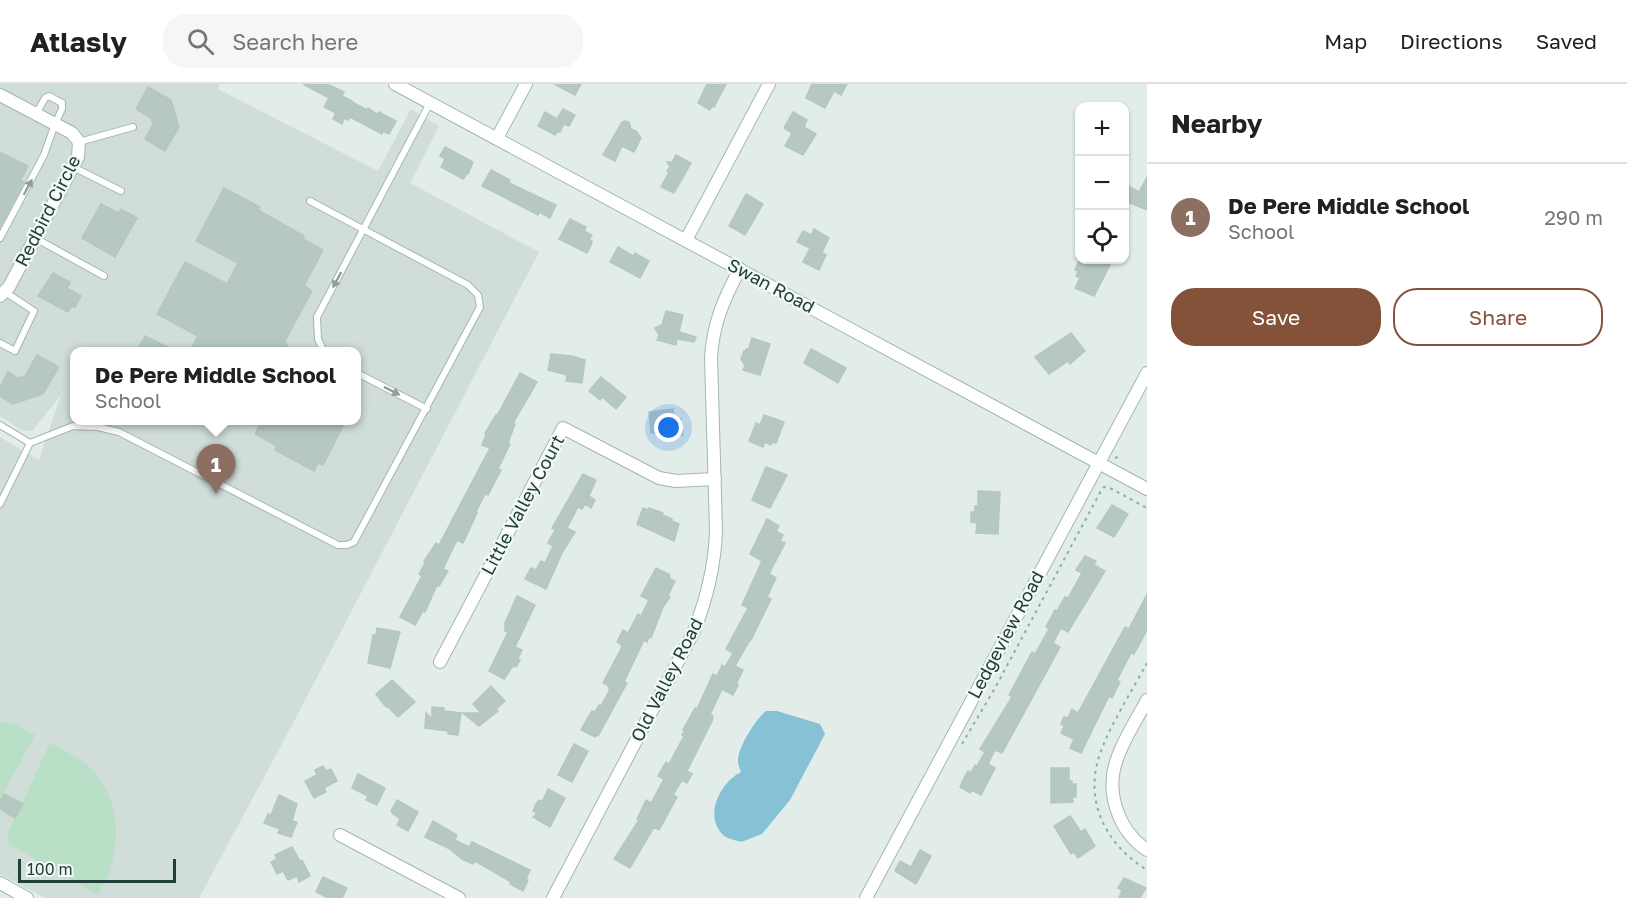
<!DOCTYPE html>
<meta charset="utf-8">
<style>
body{margin:0;font-family:"Golos Text",sans-serif;background:#f6f6f6;color:#202124}
.controls{position:absolute;right:18px;top:18px;display:grid;overflow:hidden;border-radius:12px;box-shadow:0 2px 4px #0004}
.controls button{width:54px;height:54px;display:grid;place-items:center;padding:0;border:0;border-bottom:2px solid #e0e0e0;background:#fff;color:#202124;font:30px sans-serif}
.scale{position:absolute;left:18px;bottom:15px;width:158px;box-sizing:border-box;padding-left:6px;border:3px solid #203f3a;border-top:0;font-size:16px;line-height:21px;white-space:nowrap;color:#203f3a;-webkit-text-stroke:4px #f2f9f7;paint-order:stroke}
.you{position:absolute;left:669px;top:344px;width:21px;height:21px;margin:-15px;border:4px solid #fff;border-radius:50%;background:#1a73e8;box-shadow:0 0 0 9px #1a73e833}
.badge{display:grid;place-items:center;width:39px;height:39px;border-radius:50%;background:#835239;color:#fff;font-size:20px;font-weight:700}
.pin{position:absolute;translate:-50% -50px;filter:drop-shadow(0 2px 3px #0008)}
.pin::after{content:'';position:absolute;top:32px;width:21px;height:18px;background:inherit;clip-path:polygon(0 0,100% 0,50% 100%)}
.popup{position:absolute;left:70px;top:263px;width:291px;height:78px;box-sizing:border-box;display:grid;place-content:center;border-radius:12px;background:#fff;filter:drop-shadow(0 2px 4px #0005);font-size:20px;white-space:nowrap;color:#757577}
.popup b{font-size:22px;color:#202124}
.popup::after{content:'';position:absolute;left:50%;top:100%;margin-left:-12px;border:12px solid transparent;border-top-color:#fff}
.list{margin:0;padding:0;list-style:none}
h2{display:flex;justify-content:space-between;align-items:center;height:78px;margin:0;padding:0 24px;font-size:26px}
h2 small{font-size:20px;font-weight:400;color:#757577}
.list li{display:grid;grid-template-columns:39px 1fr auto;gap:18px;align-items:center;box-sizing:border-box;height:108px;padding:0 24px;border-top:2px solid #e0e0e0}
.list b{display:block;font-size:22px;white-space:nowrap}
.list p{margin:0;font-size:20px;white-space:nowrap;color:#757577}
.list em{font-size:20px;font-style:normal;color:#757577}
.actions{display:flex;gap:12px;padding:18px 24px}
.actions a{flex:1;padding:14px 0;border:2px solid #835239;border-radius:24px;text-align:center;font-size:21px;color:#835239}
.actions .main{background:#835239;color:#fff}
.icon{flex:none;width:33px;height:33px;fill:none;stroke:currentColor;stroke-width:2;stroke-linecap:round;stroke-linejoin:round}
.map{position:relative;flex:none;width:1147px;height:814px;overflow:hidden}
header{display:flex;align-items:center;gap:36px;box-sizing:border-box;height:84px;padding:0 30px;background:#fff;border-bottom:2px solid #e0e0e0}
header strong{font-size:28px}
nav{display:flex;gap:33px;margin-inline-start:auto;font-size:21px}
.search{width:420px;height:54px;background:#f6f6f6;display:flex;align-items:center;gap:15px;box-sizing:border-box;padding:0 21px;border-radius:24px;color:#757577;font-size:22px}
main{display:flex}
aside{flex:1;background:#fff}
.map>svg:first-child{display:block}
.built{fill:#d0ddd8;fill-rule:evenodd}
.green{fill:#b9e0c7}
.water{fill:#86c1d6}
.building{fill:#b7c8c2;stroke:#b4c7c1;stroke-width:1.5}
.lines{fill:none;stroke-linecap:round;stroke-linejoin:round}
.lane-casing{stroke:#a4b5b1;stroke-width:8}
.street-casing{stroke:#a4b5b1;stroke-width:14}
.path{stroke:#80b3a8;stroke-width:2;stroke-dasharray:3 4.5;stroke-linecap:butt}
.lane{stroke:#fff;stroke-width:6}
.street{stroke:#fff;stroke-width:12}
.oneway{fill:#909f9c}
.labels{text-anchor:middle;stroke-width:4.5;stroke-linejoin:round;paint-order:stroke}
.street-label{font-size:18px;fill:#203f3a;stroke:#f2f9f7}
</style>
<header>
<strong>Atlasly</strong>
<div class="search"><svg class="icon" aria-label="search" viewBox="0 0 24 24"><circle cx="10" cy="10" r="6"/><path d="M15 15l6 6"/></svg>Search here</div>
<nav><a>Map</a><a>Directions</a><a>Saved</a></nav>
</header>
<main>
<div class="map">
<svg width="1147" height="814" viewBox="0 0 1147 814">
<rect width="100%" height="100%" fill="#e2ede9"/>
<path class="built" d="M0,0H220L218,5L378,87L411,25L439,42L410,99L539,168L291,643L199,814H45L0,790V353L39,376L61,311L32,347L21,346L0,332ZM75,268H357V336H75Z"/>
<g class="green">
<path d="M0,637L16,641L35,651L0,715Z"/>
<path d="M50,659C64,666 77,672 89,683C125,718 122,771 98,811L9,760L7,751Z"/>
</g>
<path class="water" d="M766,627H777L820,640L825,650L790,716L762,750L741,758C736,756 727,755 723,751C703,731 721,698 741,688C740,684 738,681 738,678C737,664 756,635 766,627Z"/>
<g class="building">
<path d="M303,0H327L344,8L342,12L352,17V18L367,26L368,24L377,30L379,28L396,37L389,50L383,47L382,50L350,33L348,36L344,34L342,40L333,35L336,29L324,23L329,14Z"/>
<path d="M554,0H581L575,11Z"/>
<path d="M707,0H726L714,23L712,22L710,26L698,19Z"/>
<path d="M812,0H847L841,11L834,7L825,24L806,14Z"/>
<path d="M148,3L171,16L179,43L165,67L145,55L153,40L151,34L136,25Z"/>
<path d="M563,25L575,31L569,42L564,40L560,48L558,47L555,51L538,42L545,28L557,35Z"/>
<path d="M793,28L807,36L804,43L816,50L803,71L785,62L792,49L784,44Z"/>
<path d="M625,37L629,38L631,45L636,47L641,54L634,68L622,62L615,77L603,71L622,38Z"/>
<path d="M445,63L473,78L468,90H467L463,95L441,83L445,75L440,72Z"/>
<path d="M0,68L28,82L21,96L24,98L0,143Z"/>
<path d="M676,71L691,79L674,109L661,103L669,88L667,87L670,83L667,78H672Z"/>
<path d="M491,86L510,96L509,99L556,121L550,134L539,128L538,131L482,102Z"/>
<path d="M1147,93V126L1125,117V100L1139,108Z"/>
<path d="M224,104L260,123L258,126L304,152L303,155L323,166L304,202L312,207L285,257L290,267H190L198,252L157,230L185,178L227,200L238,179L196,157Z"/>
<path d="M746,110L763,120L745,151L729,142Z"/>
<path d="M101,120L119,129L121,125L137,134L115,173L82,154Z"/>
<path d="M570,135L586,143L584,147L592,151L589,156L592,157L591,161L587,169L559,155Z"/>
<path d="M814,145L829,154L822,168L826,171L819,186L803,178L810,164L797,158L803,147L811,151Z"/>
<path d="M618,163L633,172L635,169L649,177L640,194L610,178Z"/>
<path d="M1088,176H1104L1110,181L1094,212L1075,204L1080,194L1076,192L1078,187L1075,186L1079,177L1086,181Z"/>
<path d="M53,189L70,198L67,204L81,212L75,223L72,222L68,228L38,212Z"/>
<path d="M666,227L683,231L679,248L696,253L694,258L677,255L676,261L657,256L659,251L655,244L662,241Z"/>
<path d="M1071,249L1085,267L1070,280L1068,277L1049,290L1035,273Z"/>
<path d="M145,252L175,267H137Z"/>
<path d="M752,254L770,260L760,291L743,286L745,282L741,275L744,267L749,264Z"/>
<path d="M811,265L846,284L838,299L804,279Z"/>
<path d="M551,270L572,272L585,276L582,299L566,297L567,291L548,286Z"/>
<path d="M37,271L59,283L43,310L13,320L0,312V303L8,288L18,294L25,292Z"/>
<path d="M520,289L537,298L513,339L515,340L508,359L510,360L498,385L501,386L488,411L485,410L476,428L477,429L463,459L457,456L443,485L448,487L439,502L437,501L425,528L423,527L415,541L400,533L422,492L419,490L425,479L424,477L436,459L439,461L490,364L482,361L486,351L485,349L496,331L497,332Z"/>
<path d="M601,293L626,313L616,325L602,313L600,316L589,307Z"/>
<path d="M673,325L675,335H681L683,351L666,355L665,349H651L649,328Z"/>
<path d="M764,331L784,338L776,359L772,358L771,361L765,358L763,363L749,357L756,339L760,341Z"/>
<path d="M262,336H346L323,381L318,379L314,387L275,366L277,362L255,350Z"/>
<path d="M766,383L787,391L770,424L752,416Z"/>
<path d="M583,390L596,396L589,412L595,416L591,424L585,420L582,425L578,423L567,444L575,448L563,467L546,505L525,495L531,484L536,486L541,477L545,479L553,462L548,459L555,446L552,444Z"/>
<path d="M978,407L1000,408L998,450L976,449L977,439L971,438V428H975V422H978Z"/>
<path d="M1112,421L1128,430L1114,453L1097,444Z"/>
<path d="M643,424L648,426L649,424L663,429L662,431L672,435V437L679,440L674,457L637,440Z"/>
<path d="M767,435L779,442L776,447L783,451L780,457L785,459L769,490L776,494L767,513L771,515L751,556H750L735,582L743,586L737,598L738,601L733,611L722,605L710,631L713,632L712,637L687,687L692,690L687,699L682,696L673,711L677,713L659,746L654,743L630,784L614,775L639,736L637,735L646,716L651,719L664,695L658,692L666,678L669,680L684,652L682,651L685,647L683,646L695,624L697,625L713,590L717,592L722,581L725,583L733,569L726,565L748,524L742,521L762,477L750,470Z"/>
<path d="M1085,472L1096,477L1094,481L1105,487L1068,548L1061,544L1053,559L1060,563L1002,669L995,666L988,680L995,684L981,711L972,706L970,709L960,703L964,694L968,687L971,689L975,681L977,682L985,668L980,665L1012,613L1009,611L1032,568L1035,570L1049,545L1046,543L1055,526L1057,527L1065,513L1068,514L1082,489L1076,486Z"/>
<path d="M656,484L670,491L669,494L675,497L668,512L670,513L663,523L651,554L649,553L647,558L644,556L631,583L624,598L627,599L598,652L596,651L595,653L581,646L592,627L595,628L599,621L601,622L610,605L608,604L609,602L603,599L621,565L622,561L617,558L623,546L628,549L638,530L641,532L649,516L641,512Z"/>
<path d="M1147,510V546L1134,570L1131,569L1117,596L1120,598L1112,614L1109,612L1081,669L1070,664L1074,655L1061,649L1064,642L1061,640L1064,633L1068,634L1072,625L1078,629L1125,543L1129,545Z"/>
<path d="M517,512L535,521L515,563L522,566L518,575L520,576L516,583L513,582L504,595L489,587L508,548L505,547V539Z"/>
<path d="M377,544L400,548L390,584L368,579L373,551H376Z"/>
<path d="M392,596L415,618L398,633L387,622L386,623L376,610Z"/>
<path d="M491,602L505,617L496,625L498,627L479,642L463,629H481L473,620Z"/>
<path d="M432,623L444,624V627L461,629L458,651L448,650V647L425,644L426,629L432,635Z"/>
<path d="M574,660L588,667L572,698L558,691Z"/>
<path d="M323,682L326,687L331,685L337,697L324,704L326,708L314,714L305,697L317,691L315,686Z"/>
<path d="M1051,684H1069V697H1072V700H1076V713H1072L1073,718L1051,719Z"/>
<path d="M358,690L385,704L377,721L366,716L368,712L352,704Z"/>
<path d="M548,705L565,714L550,743L533,733L537,729L533,727L536,720L538,717L543,716Z"/>
<path d="M4,710L23,720L15,734L0,725V718Z"/>
<path d="M279,711L297,720L292,737L297,738L291,753L278,749L280,745L264,739L268,730L271,731Z"/>
<path d="M397,716L418,728L408,747L397,741L400,735L392,729L393,728L391,727Z"/>
<path d="M1070,732L1081,748L1085,745L1095,762L1078,774L1074,768L1071,770L1054,742Z"/>
<path d="M433,737L457,751L455,756L469,763L472,758L530,786L526,795L528,796L523,807L510,800L511,798L501,792L475,777L473,780L462,775L450,765L425,753Z"/>
<path d="M292,763L300,777L302,776L310,792L299,798L297,792L288,796L283,787L277,790L271,778L277,775L275,771Z"/>
<path d="M920,766L931,772L916,800L895,787L900,777L911,783Z"/>
<path d="M323,793L347,804L342,814H328L316,808Z"/>
<path d="M1124,794L1146,804L1140,814H1119L1122,806L1118,804Z"/>
</g>
<g class="lines">
<defs>
<g id="lane">
<path d="M79,58L133,43"/>
<path d="M73,83L121,107"/>
<path d="M0,154L44,71L55,40L62,25V19L49,12L45,14L36,30"/>
<path d="M35,154L104,192"/>
<path d="M0,259L15,267L34,227L5,208"/>
<path d="M324,268L318,255L317,233L430,19"/>
<path d="M357,289L427,325"/>
<path d="M0,341L30,359"/>
<path d="M0,420L30,359L73,342L98,343L119,348L338,461H347L354,458L480,223L478,211L468,201L310,117"/>
</g>
<g id="street">
<path d="M395,0L1147,405"/>
<path d="M0,11L72,49L79,58L78,73L9,203L0,212"/>
<path d="M497,54L526,0"/>
<path d="M686,156L769,0"/>
<path d="M440,578L563,344L659,394L676,397L715,395"/>
<path d="M1147,616C1137,635 1124,654 1117,675C1105,707 1118,747 1147,766"/>
<path d="M340,751L459,814"/>
<path d="M0,799L27,814"/>
<path d="M553,814L694,547C707,514 715,482 716,446L711,273C713,240 724,214 740,185"/>
<path d="M866,814L1147,289"/>
</g>
</defs>
<use href="#lane" class="lane-casing"/>
<use href="#street" class="street-casing"/>
<g class="path">
<path d="M1115,374L1121,372"/>
<path d="M1147,579C1132,607 1108,644 1099,673C1084,720 1108,762 1147,786"/>
<path d="M962,660L995,604L1102,405L1104,403L1110,404L1147,424"/>
</g>
<use href="#lane" class="lane"/>
<use href="#street" class="street"/>
</g>
<defs><path id="oneway-solid" d="M-6-.8H1V-3.2L6.5 0L1 3.2V.8H-6Z" transform="scale(1.5)"/></defs>
<g class="oneway">
<use href="#oneway-solid" transform="translate(28 103) rotate(-62)"/>
<use href="#oneway-solid" transform="translate(337 196) rotate(118)"/>
<use href="#oneway-solid" transform="translate(392 307) rotate(27)"/>
</g>
<g class="labels">
<g class="street-label">
<text transform="translate(48 127) rotate(-63)" y="6">Redbird Circle</text>
<text transform="translate(771 202) rotate(28)" y="6">Swan Road</text>
<text transform="translate(523 421) rotate(-62)" y="6">Little Valley Court</text>
<text transform="translate(1006 551) rotate(-62)" y="6">Ledgeview Road</text>
<text transform="translate(667 596) rotate(-63)" y="6">Old Valley Road</text>
</g>
</g>
</svg>
<div class="controls">
<button>+</button>
<button>−</button>
<button><svg class="icon" aria-label="locate" viewBox="0 0 24 24"><circle cx="12" cy="12" r="6"/><path d="M12 2v4M12 18v4M2 12h4M18 12h4"/></svg></button>
</div>
<div class="scale">100 m</div>
<div class="you"></div>
<div class="pin badge" style="left:216px;top:410px;background:#8d6e63">1</div>
<div class="popup"><b>De Pere Middle School</b>School</div>
</div>
<aside>
<h2>Nearby<small></small></h2>
<ul class="list">
<li><span class="badge" style="background:#8d6e63">1</span><div><b>De Pere Middle School</b><p>School</p></div><em>290 m</em></li>
</ul>
<div class="actions"><a class="main">Save</a><a>Share</a></div>
</aside>
</main>
